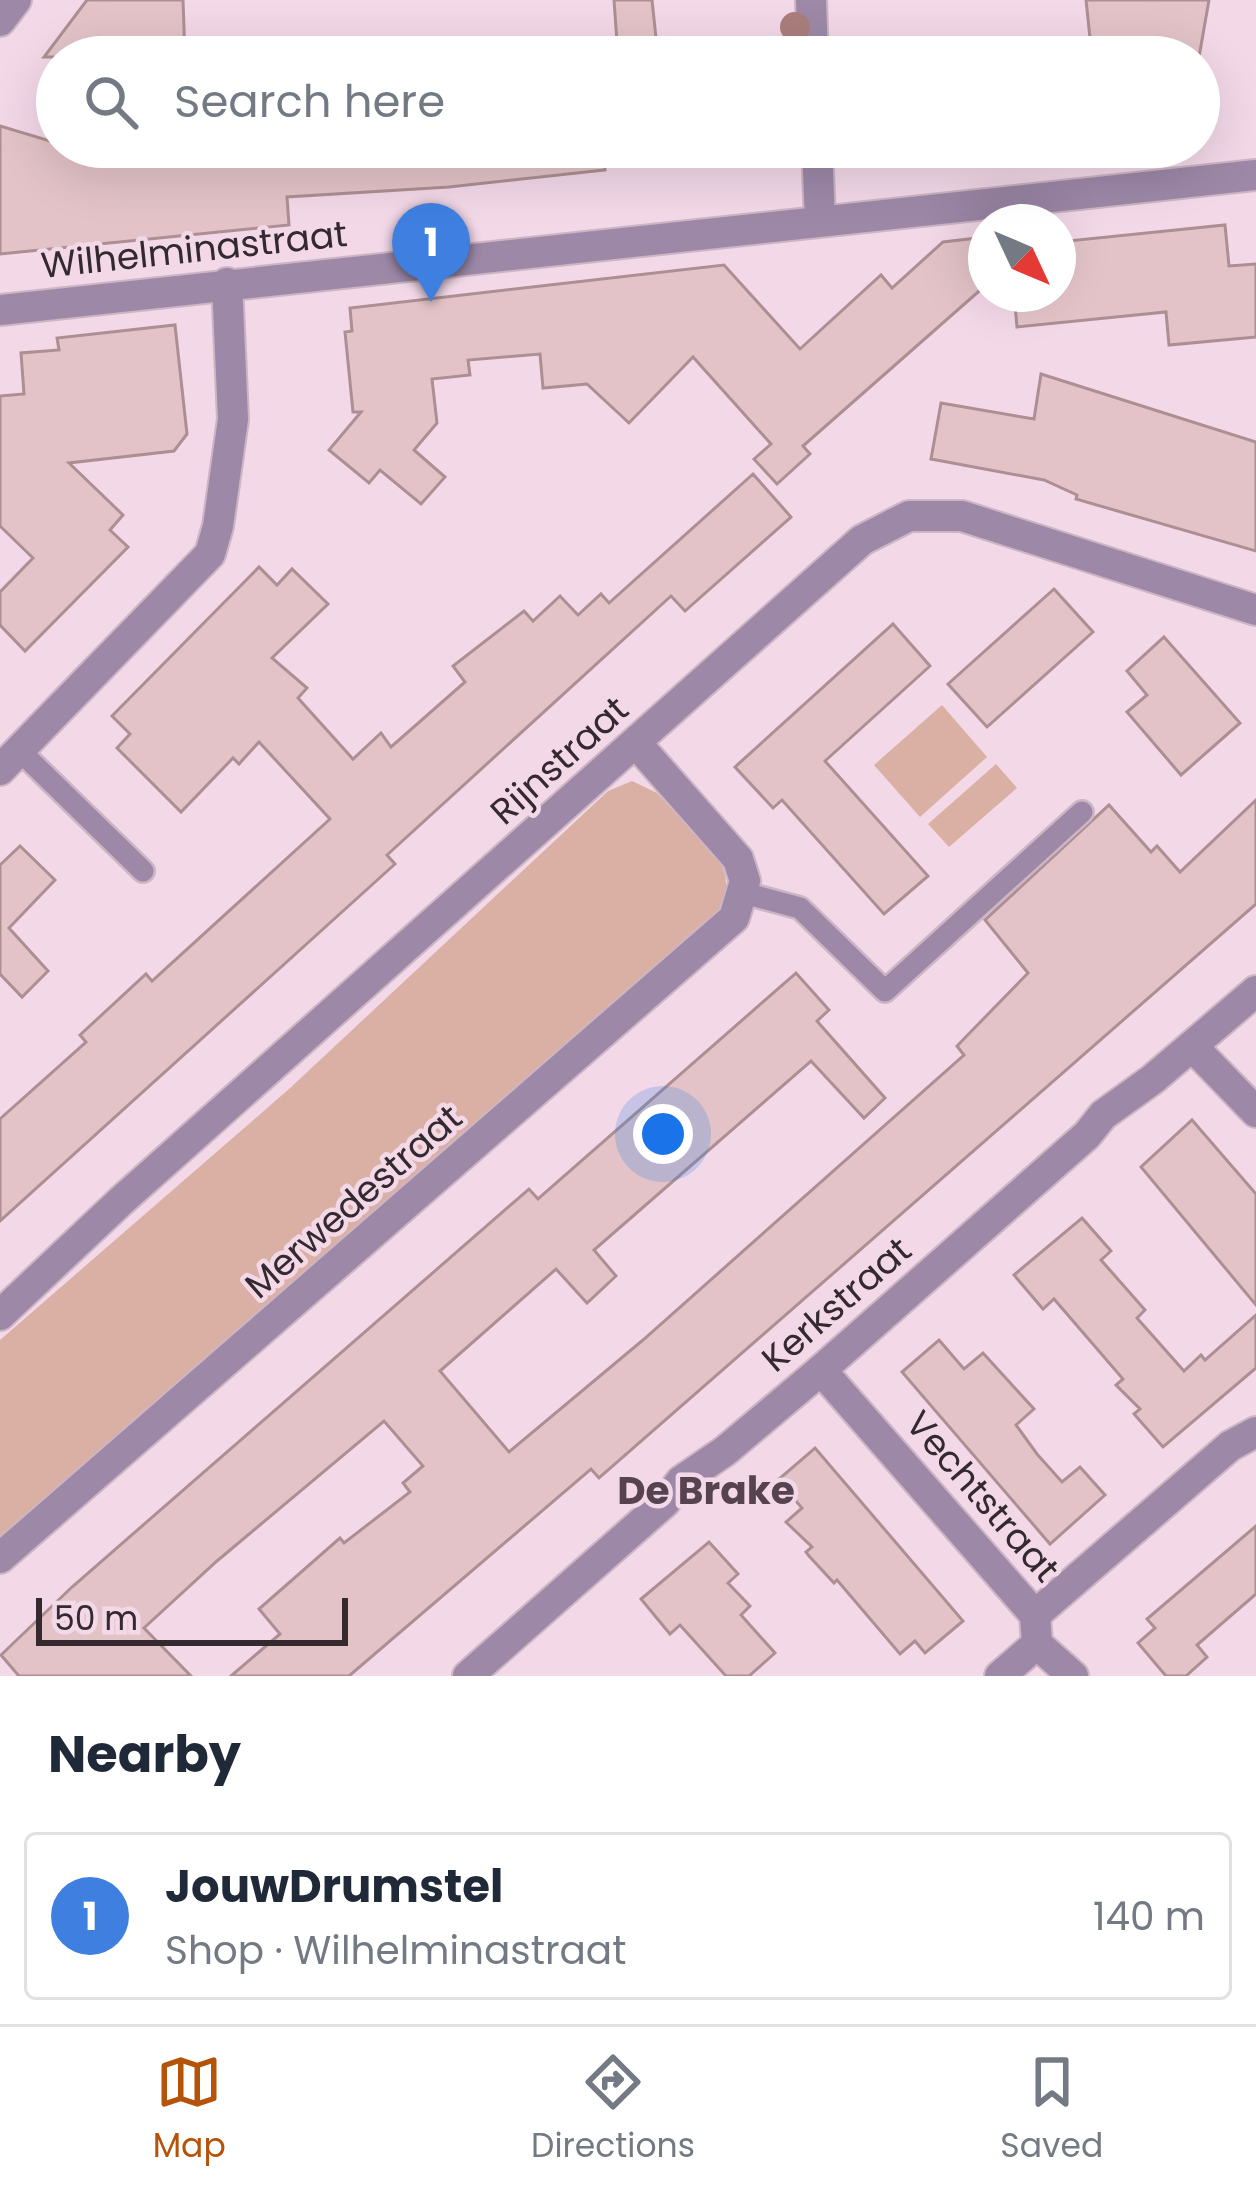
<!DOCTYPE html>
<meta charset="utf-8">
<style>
body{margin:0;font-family:Poppins,sans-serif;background:#f6f6f7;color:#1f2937}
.compass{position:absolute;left:968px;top:204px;width:108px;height:108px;border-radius:50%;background:#fff;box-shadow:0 12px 48px #0002;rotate:134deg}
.scale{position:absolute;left:36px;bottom:30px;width:312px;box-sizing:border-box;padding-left:12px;border:6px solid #33292f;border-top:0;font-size:33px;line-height:42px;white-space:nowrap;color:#33292f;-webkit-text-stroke:9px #f3d8e8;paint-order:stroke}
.you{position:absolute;left:663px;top:1134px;width:42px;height:42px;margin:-30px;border:9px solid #fff;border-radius:50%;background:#1a73e8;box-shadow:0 0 0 18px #1a73e833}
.badge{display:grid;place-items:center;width:78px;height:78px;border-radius:50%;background:#b45309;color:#fff;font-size:39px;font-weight:700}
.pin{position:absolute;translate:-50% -99px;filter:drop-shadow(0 3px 6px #0008)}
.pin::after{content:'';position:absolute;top:63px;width:42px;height:36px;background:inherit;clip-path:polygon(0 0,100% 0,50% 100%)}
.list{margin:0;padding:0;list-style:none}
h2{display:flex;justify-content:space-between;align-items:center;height:156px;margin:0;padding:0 48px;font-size:51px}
h2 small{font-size:39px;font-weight:400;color:#747a83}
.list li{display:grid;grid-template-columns:78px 1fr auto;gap:36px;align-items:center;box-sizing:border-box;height:168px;margin:0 24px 24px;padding:0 24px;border:3px solid #e0e1e3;border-radius:12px}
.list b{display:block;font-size:45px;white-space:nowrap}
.list p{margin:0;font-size:39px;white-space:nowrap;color:#747a83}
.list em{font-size:39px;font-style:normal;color:#747a83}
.icon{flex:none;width:66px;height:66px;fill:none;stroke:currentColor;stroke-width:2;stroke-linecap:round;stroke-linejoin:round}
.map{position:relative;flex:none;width:1256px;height:1676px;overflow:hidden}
.search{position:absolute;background:#fff;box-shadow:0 12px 48px #0002;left:36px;right:36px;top:36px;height:132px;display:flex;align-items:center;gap:30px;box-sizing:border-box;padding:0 42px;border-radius:66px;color:#747a83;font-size:45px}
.sheet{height:348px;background:#fff}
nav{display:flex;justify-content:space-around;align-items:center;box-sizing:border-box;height:168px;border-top:3px solid #e0e1e3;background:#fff;font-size:33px;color:#747a83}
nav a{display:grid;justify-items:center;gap:6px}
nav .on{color:#b45309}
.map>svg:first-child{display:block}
.green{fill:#dab0a4}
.building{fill:#e3c3c7;stroke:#ad8f93;stroke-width:3}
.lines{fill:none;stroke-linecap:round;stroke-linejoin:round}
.service-casing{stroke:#cdb5c3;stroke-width:26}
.minor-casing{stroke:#cdb5c3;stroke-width:34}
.service{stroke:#9d88a8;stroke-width:21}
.minor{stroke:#9d88a8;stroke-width:30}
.tree{fill:#aa7e7d}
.labels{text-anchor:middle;stroke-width:9;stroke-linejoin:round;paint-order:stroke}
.street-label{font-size:36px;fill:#33292f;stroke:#f3d8e8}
.neighbourhood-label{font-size:39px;font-weight:bold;fill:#57424f;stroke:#f3d8e8}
</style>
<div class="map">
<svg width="1256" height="1676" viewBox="0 0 1256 1676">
<rect width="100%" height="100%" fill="#f3d8e8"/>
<g class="green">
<path d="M942,705L987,757L920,817L874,765Z"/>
<path d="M996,764L1017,788L949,847L928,824Z"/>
<path d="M632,781L657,793L720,862C730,880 727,898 716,916L0,1538V1340L289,1089L608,791Z"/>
</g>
<g class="building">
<path d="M87,0H183L185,57H44Z"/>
<path d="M614,0H652L658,57H618Z"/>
<path d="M1086,0H1209L1199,57H1092Z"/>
<path d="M0,126L57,143V147H603L605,170L449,187L287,197L289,225L0,254Z"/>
<path d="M1225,225L1229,266L1256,264V337L1169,345L1166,312L1017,327L1014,294H1058V242Z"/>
<path d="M986,237V285L803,446L810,454L777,484L754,459L771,444L693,357L629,423L587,384L543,388L540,354L468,360L470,375L432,379L437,423L414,450L445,477L421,504L380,470L369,483L329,450L361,412H353L345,332L352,331L350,308L724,265L800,349L881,275L892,288L943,242Z"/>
<path d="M175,325L187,434L174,451L69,463L123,515L110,530L128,547L25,651L0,625V592L33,558L0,526V396L24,394L21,353L59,350L57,338Z"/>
<path d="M1041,374L1256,442V551L1076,499L1077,495L1044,480L931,459L941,403L1034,419Z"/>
<path d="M753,474L791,517L685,611L671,596L387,855L395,864L0,1221V1119L86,1042L80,1035L146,974L152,981L330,819L259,742L239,764L233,758L181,812L117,748L130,734L112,716L259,567L277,585L292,569L328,604L272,658L307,688L298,698L353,759L381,733L391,747L465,682L453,666L524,611L533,621L560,596L578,615L601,594L609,603Z"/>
<path d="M1054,589L1093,632L987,727L948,684Z"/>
<path d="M893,624L930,666L825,761L928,876L884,914L782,800L773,808L735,767Z"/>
<path d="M1164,637L1240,723L1181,775L1127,712L1147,695L1127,671Z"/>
<path d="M1256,800V904L599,1478L591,1469L349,1676H231L280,1634L259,1609L340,1538L344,1543L410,1492L403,1483L423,1466L384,1421L217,1561L144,1628L191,1676H19L1,1655L72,1587L529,1189L538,1199L796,973L829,1010L817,1021L885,1098L864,1118L811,1061L594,1250L616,1276L587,1303L556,1269L440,1371L509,1452L643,1340L964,1055L957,1046L1028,973L985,920L1109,805L1151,852L1157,846L1180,872Z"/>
<path d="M20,846L55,880L9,928L48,971L22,997L0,974V865Z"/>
<path d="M1192,1120L1256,1194V1305L1141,1167Z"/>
<path d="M1082,1218L1111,1251L1101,1260L1145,1310L1137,1318L1184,1371L1201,1355L1205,1360L1256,1315V1368L1163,1447L1134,1414L1140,1409L1116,1385L1123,1379L1054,1299L1043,1309L1014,1275Z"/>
<path d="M939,1340L964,1369L983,1353L1034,1409L1016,1425L1037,1454L1062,1482L1080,1467L1105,1495L1050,1544L902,1372Z"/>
<path d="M815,1448L963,1621L925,1653L915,1641L900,1654L837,1580L834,1583L809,1556L806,1552L812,1547L786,1522L802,1508L778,1480Z"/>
<path d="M1256,1526V1594L1197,1645L1207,1657L1186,1676H1166L1138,1643L1155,1628L1147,1619Z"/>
<path d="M709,1542L738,1574L728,1583L750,1606L741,1615L775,1653L749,1676H726L680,1625L670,1634L641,1599Z"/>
</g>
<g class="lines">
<defs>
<g id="service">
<path d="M19,750L143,871"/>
<path d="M744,893L800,908L885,991L1082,812"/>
</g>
<g id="minor">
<path d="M811,0L813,57"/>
<path d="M0,21L16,0"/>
<path d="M817,147L820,220"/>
<path d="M0,310L1256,175"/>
<path d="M0,770L210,554L218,526L233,419L227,283"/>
<path d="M1192,1046L1256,1112"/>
<path d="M0,1315L121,1201L862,540L909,516H962L1256,610"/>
<path d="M821,1370L1035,1615L1037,1644L1073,1676"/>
<path d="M0,1558L734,918L745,881L738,859L636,743"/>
<path d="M1035,1615L1230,1446L1256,1432"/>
<path d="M468,1676L665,1502L681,1481L725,1451L821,1370L1087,1135L1103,1115L1153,1079L1256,991"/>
<path d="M1000,1676L1037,1644"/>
</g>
</defs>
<use href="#service" class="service-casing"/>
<use href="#minor" class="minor-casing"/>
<use href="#service" class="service"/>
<use href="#minor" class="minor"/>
</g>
<circle class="tree" cx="795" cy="27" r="15"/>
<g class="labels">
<g class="street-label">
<text transform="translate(194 249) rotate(-6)" y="13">Wilhelminastraat</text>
<text transform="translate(559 760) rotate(-42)" y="13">Rijnstraat</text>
<text transform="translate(353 1201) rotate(-41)" y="13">Merwedestraat</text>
<text transform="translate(836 1304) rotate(-41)" y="13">Kerkstraat</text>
<text transform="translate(983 1496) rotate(49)" y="13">Vechtstraat</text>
</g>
<g class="neighbourhood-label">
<text x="706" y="1504">De Brake</text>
</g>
</g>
</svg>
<svg class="compass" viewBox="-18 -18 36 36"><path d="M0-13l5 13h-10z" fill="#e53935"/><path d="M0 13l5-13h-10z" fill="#747a83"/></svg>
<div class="scale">50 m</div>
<div class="you"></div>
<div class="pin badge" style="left:431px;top:302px;background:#3f7fe0">1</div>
<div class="search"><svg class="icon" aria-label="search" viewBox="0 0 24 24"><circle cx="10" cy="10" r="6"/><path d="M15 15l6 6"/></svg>Search here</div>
</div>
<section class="sheet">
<h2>Nearby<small></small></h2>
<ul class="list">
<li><span class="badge" style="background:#3f7fe0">1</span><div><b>JouwDrumstel</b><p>Shop · Wilhelminastraat</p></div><em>140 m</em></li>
</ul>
</section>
<nav>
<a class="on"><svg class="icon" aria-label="map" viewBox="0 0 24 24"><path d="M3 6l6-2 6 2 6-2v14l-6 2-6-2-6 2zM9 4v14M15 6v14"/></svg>Map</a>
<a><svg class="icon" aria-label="directions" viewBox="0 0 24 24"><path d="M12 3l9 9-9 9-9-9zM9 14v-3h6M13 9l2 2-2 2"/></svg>Directions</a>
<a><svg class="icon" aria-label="saved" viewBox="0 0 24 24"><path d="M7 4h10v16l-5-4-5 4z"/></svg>Saved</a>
</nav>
